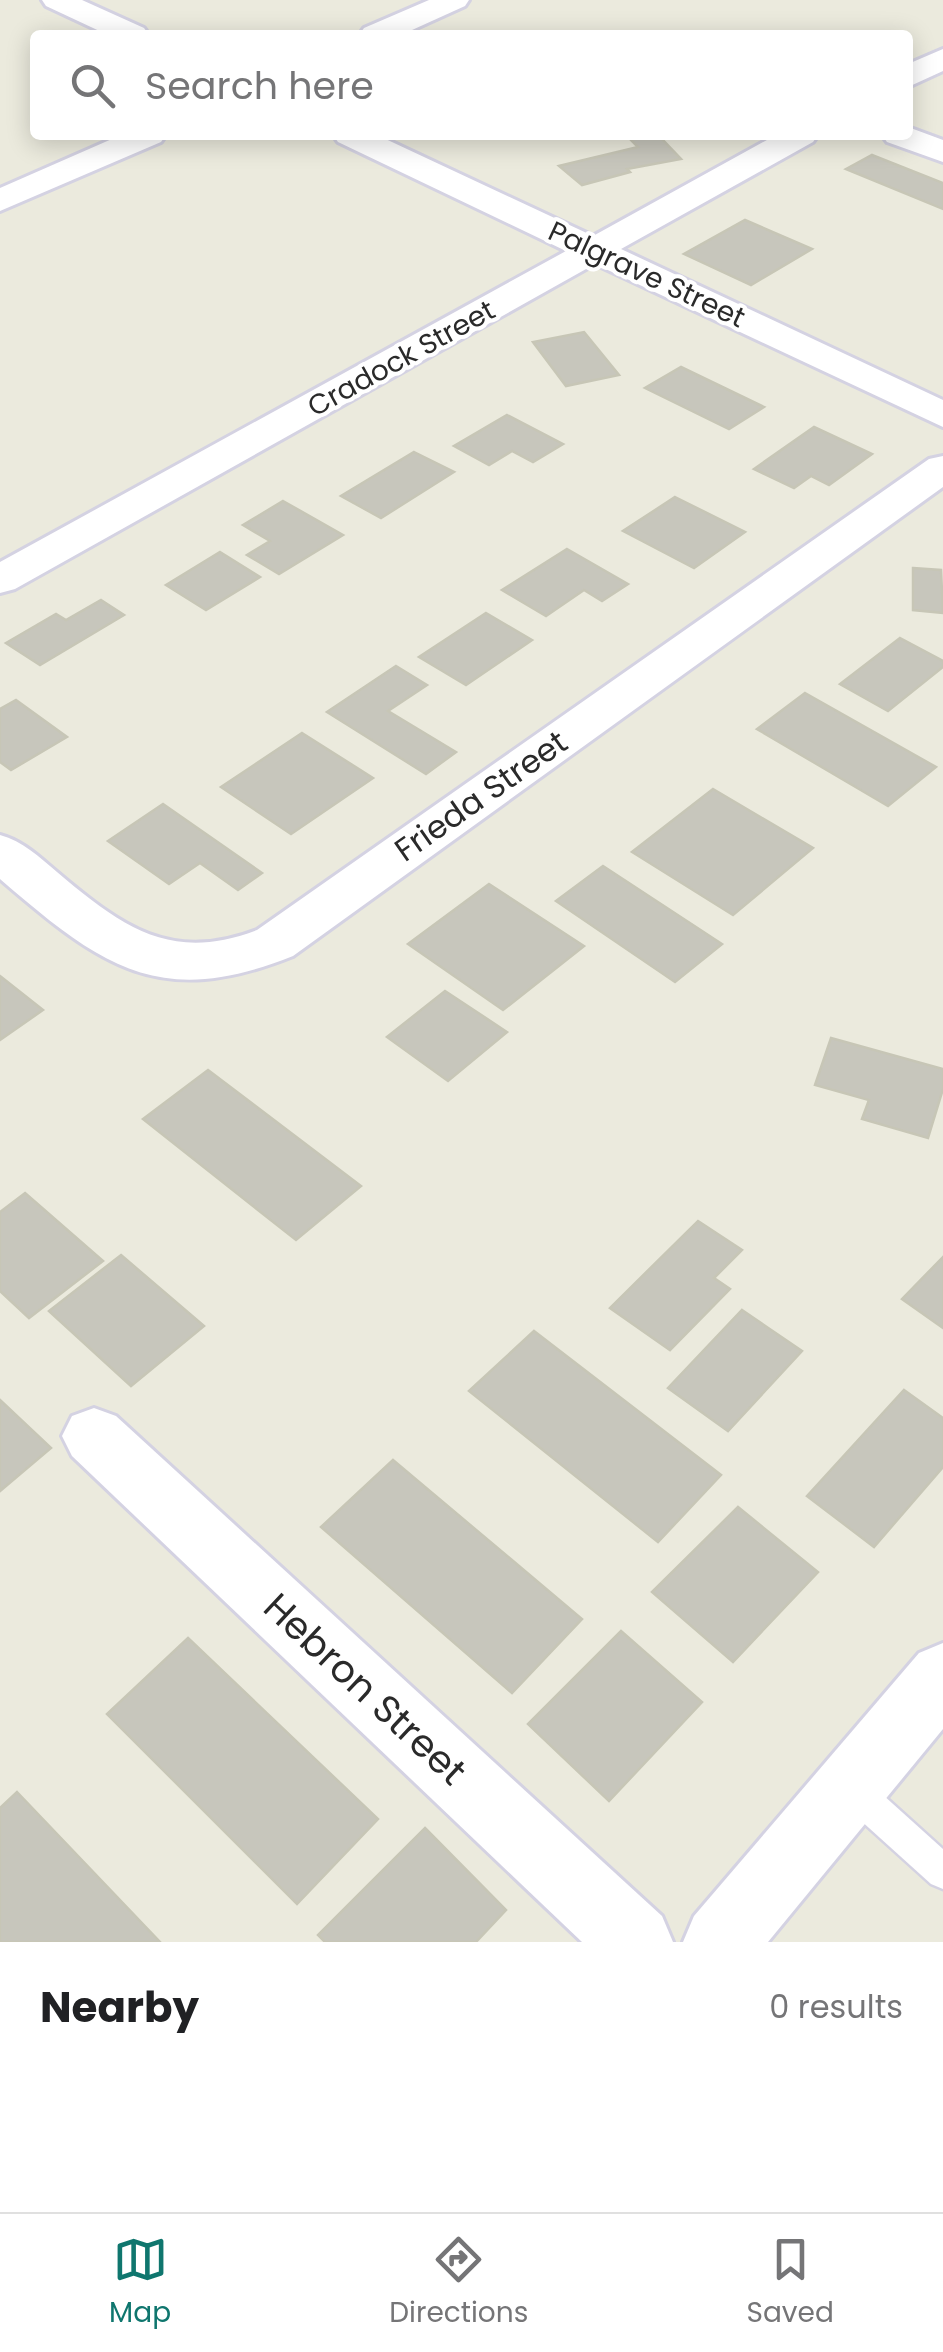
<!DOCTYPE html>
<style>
body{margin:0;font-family:Poppins,sans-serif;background:#f2f2f2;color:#202124}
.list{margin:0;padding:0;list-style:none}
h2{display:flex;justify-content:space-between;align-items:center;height:130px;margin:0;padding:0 40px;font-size:42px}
h2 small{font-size:32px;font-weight:400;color:#757577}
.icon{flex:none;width:55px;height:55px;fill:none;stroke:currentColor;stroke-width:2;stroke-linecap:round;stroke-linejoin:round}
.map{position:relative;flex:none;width:943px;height:1942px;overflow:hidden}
.search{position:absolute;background:#fff;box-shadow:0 5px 25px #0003;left:30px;right:30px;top:30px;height:110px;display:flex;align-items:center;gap:25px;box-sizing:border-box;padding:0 35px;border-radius:10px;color:#757577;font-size:38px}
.sheet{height:270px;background:#fff}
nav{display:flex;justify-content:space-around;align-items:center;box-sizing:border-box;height:140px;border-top:2px solid #e0e0e0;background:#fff;font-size:28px;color:#757577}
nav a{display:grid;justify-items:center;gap:5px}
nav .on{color:#0f766e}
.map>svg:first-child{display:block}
.building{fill:#c7c6bc;stroke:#c7c6b6;stroke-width:2.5}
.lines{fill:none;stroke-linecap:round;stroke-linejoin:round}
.service-casing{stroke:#d4d2e2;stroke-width:5}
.minor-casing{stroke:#d4d2e2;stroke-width:6}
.service{fill:#fff;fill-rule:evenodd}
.minor{fill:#fff;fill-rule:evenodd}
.labels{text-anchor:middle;stroke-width:8;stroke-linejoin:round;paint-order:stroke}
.far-street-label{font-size:28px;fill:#2a2a2a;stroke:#fff}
.street-label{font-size:32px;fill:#2a2a2a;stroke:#fff}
.near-street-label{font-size:38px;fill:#2a2a2a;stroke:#fff}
</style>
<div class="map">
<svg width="943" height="1942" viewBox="0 0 943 1942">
<rect width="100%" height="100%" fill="#ebeadd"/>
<g class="building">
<path d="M626,135L660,137L681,159L627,169L630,172L582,185L559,166L638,147Z"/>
<path d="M872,155L943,183V209L846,169Z"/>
<path d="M745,220L812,249L751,285L684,254Z"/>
<path d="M584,332L619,375L566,386L533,342Z"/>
<path d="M681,367L764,407L729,429L645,388Z"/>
<path d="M507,415L563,444L533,462L512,451L489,465L454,446Z"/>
<path d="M814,427L872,454L829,485L811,476L794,488L754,469Z"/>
<path d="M414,452L454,472L381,518L341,496Z"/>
<path d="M675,497L745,532L694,568L623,531Z"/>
<path d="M283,501L343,535L279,574L247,555L270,541L243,525Z"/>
<path d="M567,549L628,584L602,601L584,590L546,616L502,590Z"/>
<path d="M220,552L260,577L206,610L166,585Z"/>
<path d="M913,568L941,570L943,613L913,610Z"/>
<path d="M101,600L124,615L40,665L6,643L56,614L66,620Z"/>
<path d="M486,613L532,640L466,685L419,657Z"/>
<path d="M900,638L943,661V667L888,711L840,684Z"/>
<path d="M396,666L427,685L388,711L456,752L426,774L327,712Z"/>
<path d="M805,693L936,767L888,806L757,729Z"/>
<path d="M16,700L67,737L11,770L0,762V709Z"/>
<path d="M302,733L373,778L291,834L221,787Z"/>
<path d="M713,789L813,848L733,915L632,852Z"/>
<path d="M163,804L262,873L238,890L200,863L169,884L108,841Z"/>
<path d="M603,866L722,944L675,982L556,901Z"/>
<path d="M489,884L584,946L503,1010L408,944Z"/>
<path d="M0,976L43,1010L0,1040Z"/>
<path d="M445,991L507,1032L448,1081L387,1037Z"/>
<path d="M831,1038L943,1069V1089L928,1138L862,1119L869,1100L815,1085Z"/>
<path d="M208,1070L361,1186L296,1240L143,1119Z"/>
<path d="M25,1193L103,1261L29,1318L0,1291V1212Z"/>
<path d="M698,1221L742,1250L714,1278L730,1289L670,1350L610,1308Z"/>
<path d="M121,1255L204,1326L131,1386L49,1311Z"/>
<path d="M943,1257V1328L902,1299Z"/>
<path d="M742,1310L802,1351L728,1431L668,1388Z"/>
<path d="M534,1331L721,1475L658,1542L469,1391Z"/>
<path d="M904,1390L943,1418V1467L874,1547L807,1496Z"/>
<path d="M0,1400L51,1448L0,1491Z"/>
<path d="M393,1460L582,1619L512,1693L321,1527Z"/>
<path d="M738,1507L818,1572L733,1662L652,1592Z"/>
<path d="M621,1631L702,1702L609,1801L528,1724Z"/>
<path d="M188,1638L378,1819L297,1904L107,1714Z"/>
<path d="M17,1792L160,1942H0V1808Z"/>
<path d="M425,1828L506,1910L476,1942H325L318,1935Z"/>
</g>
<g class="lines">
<defs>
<path id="service" d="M850,1771L862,1776L943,1849V1889L931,1884L838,1800L833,1788L838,1776Z"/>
<g id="minor">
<path d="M42,0H82L144,28L149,35H108L46,6Z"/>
<path d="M429,0H469L465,6L401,35H359L364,28Z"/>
<path d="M943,49V71L908,87V64Z"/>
<path d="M908,127L943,140V162L887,142L882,135H908Z"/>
<path d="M121,135H166L161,142L0,211V188Z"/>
<path d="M333,135H377L593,236L776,135H818L813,142L621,249L943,400V427L595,264L15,589L0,593V562L566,251L338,142Z"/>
<path d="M943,456V487L293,956C159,1010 101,966 0,879V835C23,841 39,857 57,872C122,927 171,963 257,930L929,459Z"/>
<path d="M94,1408L116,1416L662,1916L673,1942H582L72,1456L62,1436L72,1416Z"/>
<path d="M943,1643V1729L768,1942H683L694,1916L919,1653Z"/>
</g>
</defs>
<use href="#service" class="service-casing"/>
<use href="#minor" class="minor-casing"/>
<use href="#service" class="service"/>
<use href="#minor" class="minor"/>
</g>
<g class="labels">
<g class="far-street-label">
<text transform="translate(647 274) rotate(25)" y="10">Palgrave Street</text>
<text transform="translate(401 358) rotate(-29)" y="10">Cradock Street</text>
</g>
<g class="street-label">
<text transform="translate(481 796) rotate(-35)" y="11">Frieda Street</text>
</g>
<g class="near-street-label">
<text transform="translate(365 1689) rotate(43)" y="13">Hebron Street</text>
</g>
</g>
</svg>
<div class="search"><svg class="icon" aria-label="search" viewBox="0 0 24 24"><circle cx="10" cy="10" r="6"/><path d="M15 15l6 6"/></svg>Search here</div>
</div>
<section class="sheet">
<h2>Nearby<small>0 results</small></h2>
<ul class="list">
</ul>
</section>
<nav>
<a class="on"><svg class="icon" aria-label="map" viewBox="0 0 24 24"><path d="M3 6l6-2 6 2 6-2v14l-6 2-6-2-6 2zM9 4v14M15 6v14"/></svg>Map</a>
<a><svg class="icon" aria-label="directions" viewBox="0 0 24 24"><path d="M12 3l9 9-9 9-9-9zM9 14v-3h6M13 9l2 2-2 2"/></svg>Directions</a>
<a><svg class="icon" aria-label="saved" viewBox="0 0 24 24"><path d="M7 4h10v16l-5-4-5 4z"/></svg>Saved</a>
</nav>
